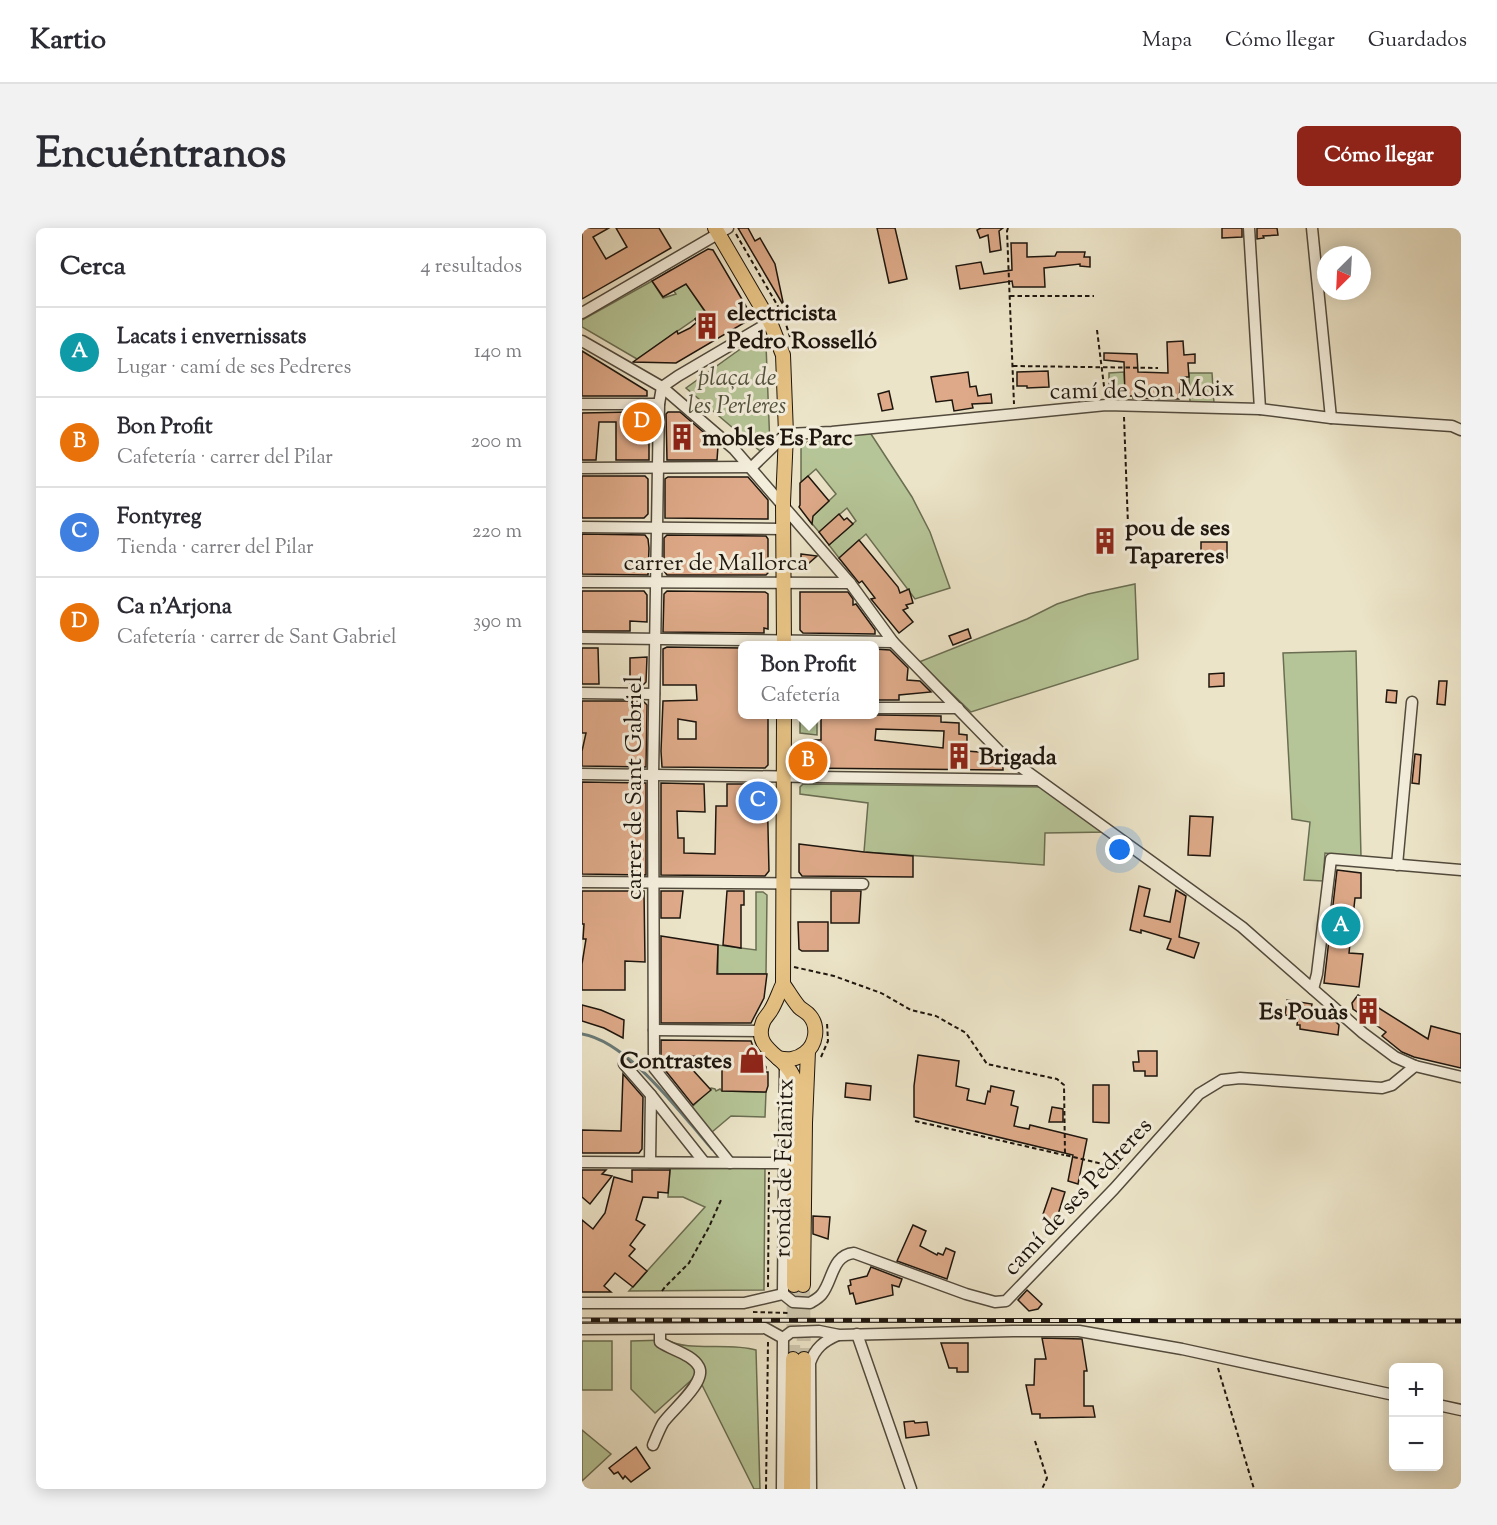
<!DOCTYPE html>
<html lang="es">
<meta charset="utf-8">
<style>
body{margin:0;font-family:"Sorts Mill Goudy",serif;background:#f2f2f3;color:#2b2b33}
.controls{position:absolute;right:18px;bottom:18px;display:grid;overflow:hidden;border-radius:9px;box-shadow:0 3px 15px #0003}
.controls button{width:54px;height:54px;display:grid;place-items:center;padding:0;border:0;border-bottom:2px solid #e1e1e2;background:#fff;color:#2b2b33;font:30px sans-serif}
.compass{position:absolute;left:735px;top:18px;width:54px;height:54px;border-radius:50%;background:#fff;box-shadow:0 3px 15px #0003;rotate:204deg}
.you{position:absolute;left:538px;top:622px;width:21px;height:21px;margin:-15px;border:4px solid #fff;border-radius:50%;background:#1a73e8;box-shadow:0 0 0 9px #1a73e833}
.badge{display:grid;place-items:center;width:39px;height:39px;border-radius:50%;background:#8f2418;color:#fff;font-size:20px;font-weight:700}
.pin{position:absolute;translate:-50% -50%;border:3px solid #fff;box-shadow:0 2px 6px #0006}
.popup{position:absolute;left:156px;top:413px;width:141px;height:78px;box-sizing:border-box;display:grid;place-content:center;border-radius:9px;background:#fff;filter:drop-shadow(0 2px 4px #0005);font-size:20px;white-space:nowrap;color:#7c7c81}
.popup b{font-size:22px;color:#2b2b33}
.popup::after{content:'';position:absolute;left:50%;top:100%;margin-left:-12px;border:12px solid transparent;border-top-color:#fff}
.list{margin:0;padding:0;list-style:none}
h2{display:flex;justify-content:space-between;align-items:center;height:78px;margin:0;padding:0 24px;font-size:26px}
h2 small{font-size:20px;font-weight:400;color:#7c7c81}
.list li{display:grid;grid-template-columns:39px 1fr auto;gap:18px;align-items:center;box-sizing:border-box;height:90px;padding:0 24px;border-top:2px solid #e1e1e2}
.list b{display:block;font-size:22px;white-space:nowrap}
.list p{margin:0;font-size:20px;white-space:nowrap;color:#7c7c81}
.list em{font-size:20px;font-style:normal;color:#7c7c81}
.map{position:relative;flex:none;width:879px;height:1261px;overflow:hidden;border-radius:9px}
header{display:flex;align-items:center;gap:36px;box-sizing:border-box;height:84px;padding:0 30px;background:#fff;border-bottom:2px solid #e1e1e2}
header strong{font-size:28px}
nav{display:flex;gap:33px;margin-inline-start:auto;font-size:21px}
.intro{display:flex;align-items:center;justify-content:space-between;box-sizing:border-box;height:144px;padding:0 36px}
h1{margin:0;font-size:42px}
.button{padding:15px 27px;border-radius:9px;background:#8f2418;color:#fff;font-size:21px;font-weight:700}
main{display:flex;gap:36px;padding:0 36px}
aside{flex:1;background:#fff;border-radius:9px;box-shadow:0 3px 15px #0003}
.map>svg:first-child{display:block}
.green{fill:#b6c597;stroke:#6a6e52;stroke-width:1.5}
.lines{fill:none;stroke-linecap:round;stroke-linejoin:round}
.stream{stroke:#697a78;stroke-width:3}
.building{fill:#dda988;stroke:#1e160e;stroke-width:1.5;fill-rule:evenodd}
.major-tunnel{stroke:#cdc5ac;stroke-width:14;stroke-dasharray:14 7;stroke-linecap:butt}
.minor-casing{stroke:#524a3c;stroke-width:13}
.major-casing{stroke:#1e160e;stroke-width:16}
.path{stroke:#1e160e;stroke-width:2;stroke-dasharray:4.5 3;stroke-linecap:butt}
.minor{stroke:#f3eddb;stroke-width:10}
.major{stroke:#e6c284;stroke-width:14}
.rail-casing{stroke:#1e160e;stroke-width:5}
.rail{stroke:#f3eddb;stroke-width:3;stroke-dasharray:9;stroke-linecap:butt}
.labels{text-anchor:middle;stroke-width:6;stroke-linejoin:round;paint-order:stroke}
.poi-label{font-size:24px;font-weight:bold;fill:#1e160e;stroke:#f3eddb;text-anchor:start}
.park-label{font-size:24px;font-style:italic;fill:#53533e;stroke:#f3eddb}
.street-label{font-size:24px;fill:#1e160e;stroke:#f3eddb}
</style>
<header>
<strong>Kartio</strong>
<nav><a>Mapa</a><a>Cómo llegar</a><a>Guardados</a></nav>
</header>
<div class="intro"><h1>Encuéntranos</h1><a class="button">Cómo llegar</a></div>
<main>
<aside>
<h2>Cerca<small>4 resultados</small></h2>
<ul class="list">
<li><span class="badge" style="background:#0f9aa8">A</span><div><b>Lacats i envernissats</b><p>Lugar · camí de ses Pedreres</p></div><em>140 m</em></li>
<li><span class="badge" style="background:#e8710a">B</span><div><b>Bon Profit</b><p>Cafetería · carrer del Pilar</p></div><em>200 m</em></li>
<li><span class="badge" style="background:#3f7fe0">C</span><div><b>Fontyreg</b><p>Tienda · carrer del Pilar</p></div><em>220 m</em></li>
<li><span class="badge" style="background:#e8710a">D</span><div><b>Ca n'Arjona</b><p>Cafetería · carrer de Sant Gabriel</p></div><em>390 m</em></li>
</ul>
</aside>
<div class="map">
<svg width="879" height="1261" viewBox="0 0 879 1261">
<rect width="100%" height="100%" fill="#ece4c8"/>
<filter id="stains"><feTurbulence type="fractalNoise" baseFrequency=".00333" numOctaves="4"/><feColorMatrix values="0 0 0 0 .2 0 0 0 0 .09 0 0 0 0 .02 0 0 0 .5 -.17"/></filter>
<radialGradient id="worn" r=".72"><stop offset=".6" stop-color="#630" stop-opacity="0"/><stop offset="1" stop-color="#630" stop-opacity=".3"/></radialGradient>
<g class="green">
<path d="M89,42L95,51L100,49L123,84L55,131L0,99V92L70,53L81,70L94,66L81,47Z"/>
<path d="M164,117H184L188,219L178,223L104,160Z"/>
<path d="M542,144L544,174H527V145Z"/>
<path d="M607,145H630L632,175L608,174Z"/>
<path d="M287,203L330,269L348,304L368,360L333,371L284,306L257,330L247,317L274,293L265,280L237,304L227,292L254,266L234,241L219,254V216L256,205Z"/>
<path d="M553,356L556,431L389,484L337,434L445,391L475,376L506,366Z"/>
<path d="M774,423L779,629L743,625L741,653L722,652L728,594L710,591L701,425Z"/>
<path d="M221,486L235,487V507L218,505V489Z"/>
<path d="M221,556L463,559L525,604L463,605L462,637L282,624L286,575L218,566V559Z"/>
<path d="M174,664H181L185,667L184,746H136V717L174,722Z"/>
<path d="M129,860L133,861L134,863L138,861L140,863L184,864L183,889L149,888L130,904L109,880Z"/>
<path d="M183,940L182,1062L47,1063L123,979L101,969H86L88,941Z"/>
<path d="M85,1112C106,1124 147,1114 174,1122L178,1261H172L115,1147L73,1185L49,1161V1113Z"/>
<rect x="0" y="1113" width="30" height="49"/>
<path d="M0,1202L29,1226L0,1253Z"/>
</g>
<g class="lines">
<path class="stream" d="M0,806C47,814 99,886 130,921"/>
</g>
<g class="building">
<path d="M0,0H27L11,9L24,31L45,19L34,0H77L89,20L0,71Z"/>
<path d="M156,0H166L173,13L178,10L193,36L201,74L200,75Z"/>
<path d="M295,0H313L325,51L307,55Z"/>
<path d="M399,0H421L417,3L419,22L408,24L406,7L398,10L395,2Z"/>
<path d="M640,0H660V9L640,10Z"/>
<path d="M675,0H695L696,7L681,8L682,10L675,11Z"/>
<path d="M429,15H445V29L473,28L475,24H503L502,29H508V39L498,38V36L462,40L463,59H431L430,53L378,61L374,38L399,34L402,46L430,42Z"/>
<path d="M126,21L131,22L161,73L169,87L167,92L94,135L51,134L95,103L96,106L108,100L115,94L113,91L123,83L104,56L81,69L70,53Z"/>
<path d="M601,113L602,127L613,126V135H606L607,149H599L597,171L551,170V168H543L542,134L522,132V125H525L555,126L556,144L586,145L585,114Z"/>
<path d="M0,123L65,163V168H0Z"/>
<path d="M466,143L467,159L445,160V158H435V144Z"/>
<path d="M386,144L388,159L394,158L396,168L409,166L410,175L390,176L391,180L372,183L370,172L354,174L349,149Z"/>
<path d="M307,163L311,181L300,183L296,166Z"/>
<path d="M50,184L67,185V204L69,202V212L67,210V232H34V194H17L14,232H0V185Z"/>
<path d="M86,184H98L127,209L126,218H136L135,232H85L84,186Z"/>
<path d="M0,248H63L66,251V286L62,290H0Z"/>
<path d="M226,248L247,273L231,288L230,296L217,279L218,277V255Z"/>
<path d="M86,249H166L186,272V291L83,290V251Z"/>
<path d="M257,286L262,292L265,290L271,296L247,317L237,304Z"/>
<path d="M0,306L63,307L66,311L67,320L66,347L0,346Z"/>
<path d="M85,307L184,308L186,311V345L184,347H85L82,343V310Z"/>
<path d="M277,312L316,359L318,365L327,361L331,375L324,377L326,380L321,382L331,394L317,405L289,371L293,370L280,353L277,355L257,330Z"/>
<path d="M619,314H645V330H629V327H626V324H619Z"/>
<path d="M219,326L235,328L219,342Z"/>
<path d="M0,363H62L65,367V394L48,393V403H0Z"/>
<path d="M85,363L183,364L186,366V401L182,400V405L81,404L82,366Z"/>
<path d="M218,364H266L271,371V377L274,376L293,402V406L221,405L218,402Z"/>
<path d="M386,401L389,410L371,417L367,408Z"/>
<path d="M85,419L160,420V486H186V537L183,540L80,539L79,523L81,473L115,472L114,457H81V421ZM96,491L114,494V511H96Z"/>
<path d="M0,420H16L17,456H0Z"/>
<path d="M292,421L308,422L326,440L325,452L338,453L349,464L317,467V472H292Z"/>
<path d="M65,429L64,454L61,457H48V430Z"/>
<path d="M642,445V458L627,459V446Z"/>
<path d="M857,453H865L863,477L855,476Z"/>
<path d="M805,462L815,463L814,475L804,474Z"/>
<path d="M0,473H61L65,477L64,539L0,538V523L4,505H0Z"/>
<path d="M239,486L359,488V494L377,495V506L385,507V523L409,525L421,536V542L217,540V527H230V512H239ZM294,501L362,503L361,520L293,512Z"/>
<path d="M833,526L839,527L837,556L830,555Z"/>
<path d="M0,554L64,555V647L0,646Z"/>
<path d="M79,555L122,556L123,584L95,583L96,610H102V625L133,626L134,578H145V556H182L185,558L187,643L183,648L79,647Z"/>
<path d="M608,588L631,589L628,628L606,627Z"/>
<path d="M217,616L282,624L331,628V649L220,648L217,644Z"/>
<path d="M755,642L779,645V670H773L767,725L781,726L777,759L742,755Z"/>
<path d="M557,658L568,661L562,688L588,694L594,662L604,668L597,709L617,715L612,730L585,721L589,711L559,702V705L548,702Z"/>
<path d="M0,663H62L63,734L43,733V762H0V736L4,711H1L2,696H0Z"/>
<path d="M79,663H101L98,690H79Z"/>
<path d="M145,663H162V677H159V720L141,717Z"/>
<path d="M249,663H279L277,695H249Z"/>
<path d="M216,694H246V723H220L217,721Z"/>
<path d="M79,708L136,717L135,746H185L182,770L169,795H79Z"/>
<path d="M776,767L846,811L849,798L879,806V840L832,829L820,824L800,808L804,804L771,781L770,775Z"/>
<path d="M705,772L730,776L728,787L751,791L757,797L756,807L718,801V797H715L716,789L703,787Z"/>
<path d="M0,777L19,782L42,792L41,810L22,800L0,793Z"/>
<path d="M79,812L169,813L173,824L184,839L183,844H186V858L184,864L140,863V829L98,828L129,862L111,877L79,837Z"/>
<path d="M556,823H575V848H563V843H552L551,834H557Z"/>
<path d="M336,827L377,833L374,858L387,861L385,872L403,876L406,863L408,864L409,858L432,863L429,877L436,879L432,898L447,901L448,897L505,911L496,956L486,953L491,927L332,889V858Z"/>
<path d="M41,846L61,869L60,921L57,925H0V902L39,903Z"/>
<path d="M264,855L289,858L288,872L263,869Z"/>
<path d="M511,857H527V895L511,894Z"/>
<path d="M470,879L481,881V894H467Z"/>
<path d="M0,942H24L20,946L30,948L8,976L0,969Z"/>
<path d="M50,942H88L86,965L76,964V970L61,969L54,992L63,997L48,1017L53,1021L47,1028L65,1043L51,1059L33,1045L22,1058L29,1064H0V992L11,1001L23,985L32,949L50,954Z"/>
<path d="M470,960L483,964L473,996L459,992Z"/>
<path d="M231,988L248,989L246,1011L231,1006Z"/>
<path d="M331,997L344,1003L338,1018L355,1027L356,1025L361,1027L364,1020L373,1024L365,1051L315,1033Z"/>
<path d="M289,1039L320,1051L317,1059L310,1057L311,1067L274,1076L271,1065L268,1066L266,1058L269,1057L268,1052L285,1048Z"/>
<path d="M445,1062L460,1076L456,1081L447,1083L436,1072Z"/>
<path d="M460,1110L500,1111L505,1143H502V1178H511L513,1189L458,1190V1186H450L444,1157H452L453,1131H464Z"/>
<path d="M359,1115H386V1144H375V1140H367Z"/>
<path d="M332,1193L333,1195L345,1194L347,1207L324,1210L322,1194Z"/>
<path d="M54,1219L68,1240L49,1254L43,1248L41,1251L36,1244L32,1246L27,1240Z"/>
</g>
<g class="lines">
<g class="major-tunnel">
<path d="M221,1057L222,1131"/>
<path d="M211,1131L212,1057"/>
</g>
<defs>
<g id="minor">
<path d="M667,0L678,181"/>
<path d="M730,0L749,190"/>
<path d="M0,85L146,0"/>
<path d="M0,113L80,159L152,221L268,355L311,414L418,524L660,699L781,805L813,829L833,838L879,849"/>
<path d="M0,176H77"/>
<path d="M170,239L204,206L250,204L524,177L678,181L749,190L870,198L879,202"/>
<path d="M0,240L170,239"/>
<path d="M0,299L201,301"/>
<path d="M0,354L268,355"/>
<path d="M0,410L311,414"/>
<path d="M0,465L72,466"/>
<path d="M292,480H376"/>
<path d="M0,546L456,552"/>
<path d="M815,637L830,474"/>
<path d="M0,654L281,656"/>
<path d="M731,761L735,746L749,631L879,642"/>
<path d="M72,802L179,803"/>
<path d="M42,836L69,867"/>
<path d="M0,934L203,935"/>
<path d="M68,934L69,867L122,934"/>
<path d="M148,935L72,840L71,548L77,176L80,159L96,148L188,94"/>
<path d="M201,1066L211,1074L228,1075C233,1072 237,1070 240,1066C251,1052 250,1027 272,1025L384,1066L413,1074L424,1073L532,961L617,866L640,852L658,850L800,860L810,857L833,838"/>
<path d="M201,1066L203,838"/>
<path d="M0,1075H162L201,1066"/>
<path d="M0,1101L183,1100L201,1110L200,1261"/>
<path d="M275,1106L329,1261"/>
<path d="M201,1110L209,1104L237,1103L257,1107L431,1103H497L600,1121L812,1167"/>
<path d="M856,1177L879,1182"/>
<path d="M71,1217C74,1210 77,1202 81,1195C89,1183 125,1154 117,1139C110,1126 89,1122 78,1114V1101"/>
<path d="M229,1261L228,1135C233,1120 242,1113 256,1107"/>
</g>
<g id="major">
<path d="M133,0L188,94L201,127L204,206L201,275L202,418"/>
<path d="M202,486L201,756C197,764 194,774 189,782C187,786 183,789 181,794C170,821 202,827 211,848C213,852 212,858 213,862L212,1057"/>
<path d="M196,830C206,832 214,832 223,825C234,817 237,799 228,788C225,784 220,782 217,779C211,772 206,763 201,756"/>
<path d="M221,1057L223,895L226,823"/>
<path d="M209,1261L211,1131"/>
<path d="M221,1261L222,1131"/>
</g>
</defs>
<use href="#minor" class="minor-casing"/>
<use href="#major" class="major-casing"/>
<g class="path">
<path d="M426,0L425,3L432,176"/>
<path d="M154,6L201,87L208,109"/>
<path d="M428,68H512"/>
<path d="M515,102L523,166"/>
<path d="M431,138L576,140"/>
<path d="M542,189L546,297"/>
<path d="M212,739L252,748L299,765L329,782L354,788L384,805L405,836L475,851L482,857L483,927L537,940"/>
<path d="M239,829L246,813L245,795"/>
<path d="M333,893L482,927"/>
<path d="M186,1059L187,944"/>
<path d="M80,1063L83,1059L107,1035L127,999L139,972"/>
<path d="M171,1084L207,1085"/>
<path d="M636,1140L672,1261"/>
<path d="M453,1213L465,1250L460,1261"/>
<path d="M184,1261L186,1114"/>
</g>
<use href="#minor" class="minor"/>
<use href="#major" class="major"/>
<defs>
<path id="rail" d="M0,1092L879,1093"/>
</defs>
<use href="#rail" class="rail-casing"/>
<use href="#rail" class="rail"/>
</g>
<defs>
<symbol id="building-bare" viewBox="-9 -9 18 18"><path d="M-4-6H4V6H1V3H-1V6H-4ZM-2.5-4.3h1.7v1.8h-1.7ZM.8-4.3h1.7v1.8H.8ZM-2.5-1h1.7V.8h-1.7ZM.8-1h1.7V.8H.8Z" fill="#8f2418" stroke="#f3eddb" stroke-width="2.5" paint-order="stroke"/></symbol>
<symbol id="shop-bare" viewBox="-9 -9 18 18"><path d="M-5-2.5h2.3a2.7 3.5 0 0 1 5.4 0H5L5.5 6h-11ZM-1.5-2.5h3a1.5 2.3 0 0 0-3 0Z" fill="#8f2418" stroke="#f3eddb" stroke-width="2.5" paint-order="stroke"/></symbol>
</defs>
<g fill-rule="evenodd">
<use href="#building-bare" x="106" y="79" width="38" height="38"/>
<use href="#building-bare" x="81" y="190" width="38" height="38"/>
<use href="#building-bare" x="504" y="294" width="38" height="38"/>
<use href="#building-bare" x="358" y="509" width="38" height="38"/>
<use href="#building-bare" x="767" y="764" width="38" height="38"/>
<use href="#shop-bare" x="151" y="813" width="38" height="38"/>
</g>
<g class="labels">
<g class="poi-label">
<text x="145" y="92">electricista<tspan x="145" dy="28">Pedro Rosselló</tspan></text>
<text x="120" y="217">mobles Es Parc</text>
<text x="543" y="307">pou de ses<tspan x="543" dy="28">Tapareres</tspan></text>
<text x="397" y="536">Brigada</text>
<text x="766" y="791" text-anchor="end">Es Pouàs</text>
<text x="150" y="840" text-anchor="end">Contrastes</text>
</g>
<g class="park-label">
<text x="155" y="157">plaça de<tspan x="155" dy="28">les Perleres</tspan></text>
</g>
<g class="street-label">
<text transform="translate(560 161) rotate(-1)" y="8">camí de Son Moix</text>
<text x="134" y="342">carrer de Mallorca</text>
<text transform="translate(51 560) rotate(-90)" y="8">carrer de Sant Gabriel</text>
<text transform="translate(201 940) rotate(-89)" y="8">ronda de Felanitx</text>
<text transform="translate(495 968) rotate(-47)" y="8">camí de ses Pedreres</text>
</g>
</g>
<rect width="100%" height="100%" filter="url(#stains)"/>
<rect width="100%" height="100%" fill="url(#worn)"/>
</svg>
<div class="controls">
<button>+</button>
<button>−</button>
</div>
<svg class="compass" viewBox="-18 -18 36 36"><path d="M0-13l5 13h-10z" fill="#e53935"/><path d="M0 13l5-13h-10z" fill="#7c7c81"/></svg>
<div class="you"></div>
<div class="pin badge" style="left:759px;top:698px;background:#0f9aa8">A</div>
<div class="pin badge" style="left:226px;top:533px;background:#e8710a">B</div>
<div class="popup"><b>Bon Profit</b>Cafetería</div>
<div class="pin badge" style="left:176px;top:573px;background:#3f7fe0">C</div>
<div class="pin badge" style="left:60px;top:194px;background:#e8710a">D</div>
</div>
</main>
